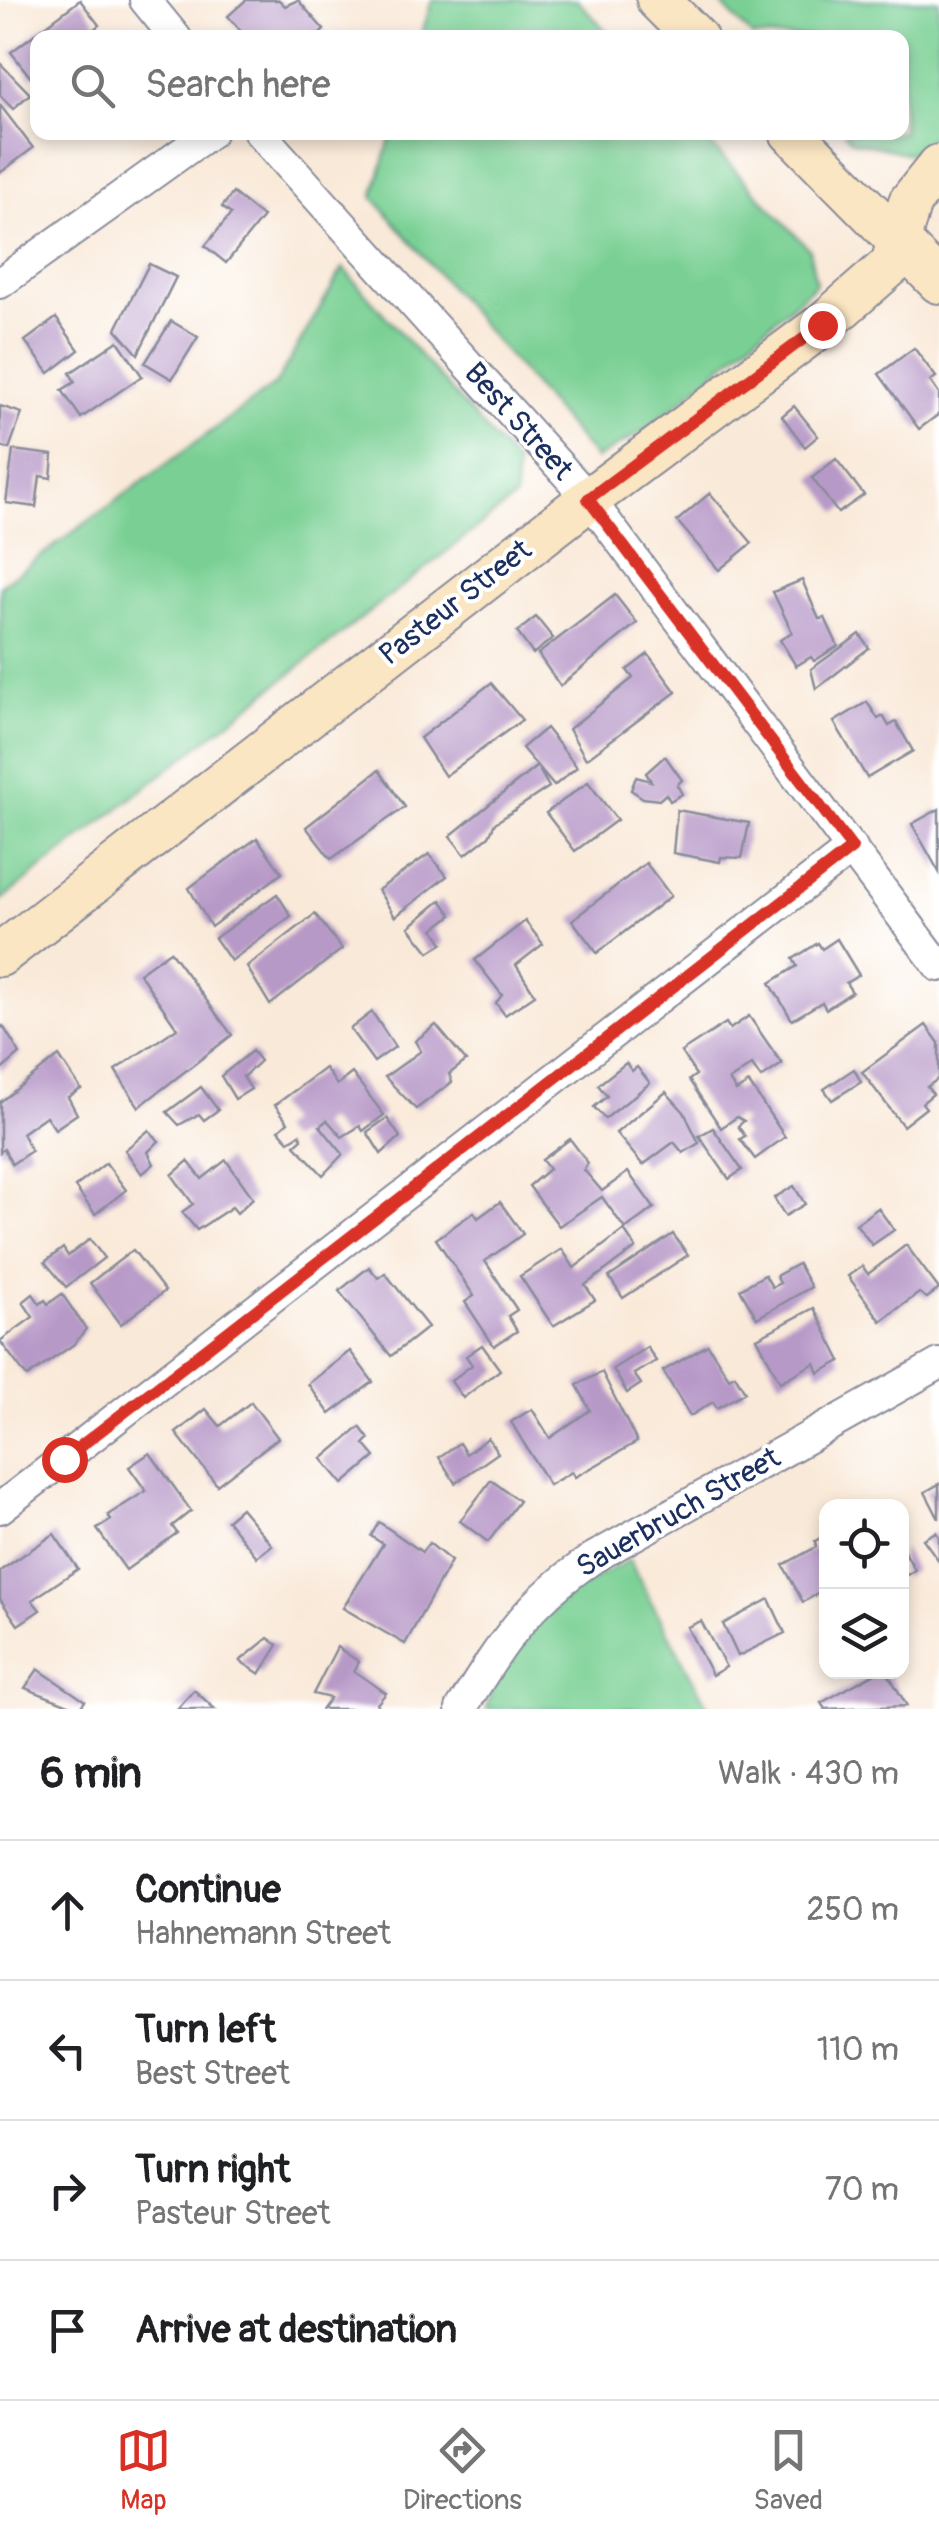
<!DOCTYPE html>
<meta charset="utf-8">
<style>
body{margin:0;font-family:Pangolin,sans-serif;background:#f6f6f6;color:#202124}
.controls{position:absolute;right:30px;bottom:30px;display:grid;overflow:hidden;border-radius:20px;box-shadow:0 5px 15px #0003}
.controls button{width:90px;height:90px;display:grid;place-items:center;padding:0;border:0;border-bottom:2px solid #e0e0e0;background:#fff;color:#202124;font:50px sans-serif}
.stop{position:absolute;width:30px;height:30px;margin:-22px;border:8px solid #d93025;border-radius:50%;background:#fff}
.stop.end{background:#d93025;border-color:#fff;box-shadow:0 2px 10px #0008}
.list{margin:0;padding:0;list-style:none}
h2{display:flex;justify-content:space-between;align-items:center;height:130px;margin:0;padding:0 40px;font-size:42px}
h2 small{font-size:32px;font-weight:400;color:#757577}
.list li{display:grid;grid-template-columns:65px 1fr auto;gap:30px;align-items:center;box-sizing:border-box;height:140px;padding:0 40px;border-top:2px solid #e0e0e0}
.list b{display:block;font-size:38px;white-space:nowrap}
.list p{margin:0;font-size:32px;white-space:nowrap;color:#757577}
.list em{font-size:32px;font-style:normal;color:#757577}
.icon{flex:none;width:55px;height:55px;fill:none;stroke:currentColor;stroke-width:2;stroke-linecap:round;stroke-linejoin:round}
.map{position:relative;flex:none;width:939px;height:1709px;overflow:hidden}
.search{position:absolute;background:#fff;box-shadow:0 5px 15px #0003;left:30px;right:30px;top:30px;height:110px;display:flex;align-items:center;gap:25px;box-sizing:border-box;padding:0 35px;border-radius:20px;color:#757577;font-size:38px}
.sheet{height:690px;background:#fff}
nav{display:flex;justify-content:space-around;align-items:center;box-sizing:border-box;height:140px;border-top:2px solid #e0e0e0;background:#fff;font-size:28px;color:#757577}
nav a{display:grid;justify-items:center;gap:5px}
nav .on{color:#d93025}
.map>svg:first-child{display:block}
.green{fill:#7ad094;stroke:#4a8079;stroke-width:2.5}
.building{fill:#b799c8}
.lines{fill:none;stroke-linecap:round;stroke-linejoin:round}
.street-casing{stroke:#8a8c9b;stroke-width:34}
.secondary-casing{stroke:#8a8c9b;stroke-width:46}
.street{stroke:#fff;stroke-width:30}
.secondary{stroke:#fbe6c3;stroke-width:42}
.route{stroke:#d93025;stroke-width:12}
.labels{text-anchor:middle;stroke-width:8;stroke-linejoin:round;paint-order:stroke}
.street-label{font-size:30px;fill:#1b2f5e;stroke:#fff}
</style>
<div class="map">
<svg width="939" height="1709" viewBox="0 0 939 1709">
<rect width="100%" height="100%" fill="#fff"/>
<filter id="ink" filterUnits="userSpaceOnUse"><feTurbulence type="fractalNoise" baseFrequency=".01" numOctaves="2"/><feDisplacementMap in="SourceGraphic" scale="20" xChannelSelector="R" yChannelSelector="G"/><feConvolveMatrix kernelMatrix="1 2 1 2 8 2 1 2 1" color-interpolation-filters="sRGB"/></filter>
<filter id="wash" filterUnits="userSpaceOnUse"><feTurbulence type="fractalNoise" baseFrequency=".0048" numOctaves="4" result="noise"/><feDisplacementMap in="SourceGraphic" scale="40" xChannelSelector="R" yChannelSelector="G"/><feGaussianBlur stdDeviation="2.25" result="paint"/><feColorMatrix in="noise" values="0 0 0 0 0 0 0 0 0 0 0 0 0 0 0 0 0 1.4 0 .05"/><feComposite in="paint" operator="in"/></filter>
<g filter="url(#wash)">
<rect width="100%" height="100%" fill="#f9e9d8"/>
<g class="green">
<path d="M432,0H577L612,37H421Z"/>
<path d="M717,0H939V132L910,154L852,141L844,133L902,132V38L753,37Z"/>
<path d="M392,133H700L809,249L816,284L655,424L596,459L373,197Z"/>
<path d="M343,268L516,464L515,498L0,901V586L276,384Z"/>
<path d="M629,1560L709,1709H486C506,1635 564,1592 629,1560Z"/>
</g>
<g id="blocks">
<g class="building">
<path d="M80,0L99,25L83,38H38V73L31,78L11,52Z"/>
<path d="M246,0H279L285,6L298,0L324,30L316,38H247L228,16Z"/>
<path d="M0,63L30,94L13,109L0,95Z"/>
<path d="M0,105L33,148L0,173Z"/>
<path d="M233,193L263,217L226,263L205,246L231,214L222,207Z"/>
<path d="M149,264L176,277L138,354L116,329Z"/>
<path d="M56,318L79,350L49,373L25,341Z"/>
<path d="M171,321L198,337L172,379L145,363Z"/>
<path d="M118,341L142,376L81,418L62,390L75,382L70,373Z"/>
<path d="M914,348L936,377L930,381L939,394V414L919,429L879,374Z"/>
<path d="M0,406L22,413L9,449L0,446Z"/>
<path d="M794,406L818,436L805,447L782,416Z"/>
<path d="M13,450L53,455L51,478L40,476L36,507L6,503Z"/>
<path d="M836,459L864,495L838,513L812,478Z"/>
<path d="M710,493L752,543L719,570L677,521Z"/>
<path d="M802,580L819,619L825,618L838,646L814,661L811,657L796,666L780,640L792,632L773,592Z"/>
<path d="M615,595L637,623L560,686L538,654Z"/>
<path d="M536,617L553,638L533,654L517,632Z"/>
<path d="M860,634L869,648L816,689L811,669Z"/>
<path d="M648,654L676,692L586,759L569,729L633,678L627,670Z"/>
<path d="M491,683L522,720L445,776L420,738Z"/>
<path d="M867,702L878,719L883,716L889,726L896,722L913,751L867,778L834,722Z"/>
<path d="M546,728L577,767L554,786L537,766L549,787L495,823L489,836L465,855L450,836L537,766L522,748Z"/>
<path d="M665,756L682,780L677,785L682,794L670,801L666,794L659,800L643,798L631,790L636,777L651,781L646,773Z"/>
<path d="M379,770L405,807L331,859L306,827Z"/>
<path d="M588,782L617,820L575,851L546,813Z"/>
<path d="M939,809V872L912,824Z"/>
<path d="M677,810L749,823L742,858L721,857L720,862L673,853Z"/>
<path d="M257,838L282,873L211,927L189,888Z"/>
<path d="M429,854L447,876L395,917L378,890Z"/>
<path d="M646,863L671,896L597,953L572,920Z"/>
<path d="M277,894L291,916L231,961L215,938Z"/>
<path d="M441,900L452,915L434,929L443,943L429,952L409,927Z"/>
<path d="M315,914L342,949L270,1005L247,967Z"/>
<path d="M525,921L543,944L516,965L535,995L505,1015L496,1003L502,995L475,960Z"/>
<path d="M837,939L859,975L846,983L852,992L826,1009L822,1002L792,1020L770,983L797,966L793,959L818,943L822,949Z"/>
<path d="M170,951L232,1035L139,1107L115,1070L177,1028L139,973Z"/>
<path d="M372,1012L395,1047L374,1062L350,1029Z"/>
<path d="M749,1016L782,1064L761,1078L752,1065L729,1080L736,1091L749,1083L785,1137L755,1159L740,1139L745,1136L738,1126L744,1121L737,1117L721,1128L689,1080L696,1075L681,1052L726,1023L730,1029Z"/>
<path d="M436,1025L466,1061L449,1074L452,1082L416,1109L385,1077L421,1051L415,1041Z"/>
<path d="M926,1025L939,1043V1078L927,1087L933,1094L922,1103L926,1108L903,1126L862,1072Z"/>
<path d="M3,1026L20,1054L0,1071V1029Z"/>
<path d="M252,1051L260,1061L243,1077L251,1089L235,1099L221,1076Z"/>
<path d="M59,1056L81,1089L68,1097L77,1114L55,1129L46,1116L22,1133L31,1151L12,1164L4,1149L0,1152V1102Z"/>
<path d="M626,1063L632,1071L637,1067L650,1083L605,1119L594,1107L607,1096L598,1085Z"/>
<path d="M325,1068L337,1085L352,1073L384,1115L363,1131L360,1126L342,1137L327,1120L320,1126L343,1154L323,1175L295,1145L302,1139L300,1134L289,1141L279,1130L288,1122L275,1105Z"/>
<path d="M854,1069L861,1082L832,1100L824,1089Z"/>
<path d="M201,1087L218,1110L204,1120L199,1114L179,1125L167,1112Z"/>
<path d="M666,1092L684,1112L699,1143L683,1153L674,1142L643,1165L616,1133Z"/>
<path d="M387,1118L400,1137L381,1154L367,1132Z"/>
<path d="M713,1128L742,1170L729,1179L699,1136Z"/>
<path d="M149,1130L159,1141L148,1152L154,1164L142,1174L125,1150Z"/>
<path d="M570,1139L588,1163L584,1170L602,1191L628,1172L654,1208L625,1229L602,1197L559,1226L529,1186L549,1169L542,1160Z"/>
<path d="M226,1160L253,1198L237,1213L232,1207L197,1230L182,1212L193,1204L172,1175L188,1161L202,1179Z"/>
<path d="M106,1163L126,1190L95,1214L75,1187Z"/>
<path d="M794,1186L805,1204L785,1216L774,1198Z"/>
<path d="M500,1202L523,1234L485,1261L517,1310L508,1316L517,1331L494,1346L465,1302L474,1296L436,1239L474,1212L478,1218Z"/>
<path d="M878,1208L894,1230L872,1245L856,1224Z"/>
<path d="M624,1230L636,1248L585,1285L595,1300L553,1326L520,1276L562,1249L574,1268Z"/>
<path d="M673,1234L688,1255L623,1298L609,1277Z"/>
<path d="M90,1239L104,1258L66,1287L45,1262L63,1248L68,1256Z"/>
<path d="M906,1245L939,1289L927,1298L919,1293L881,1321L848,1276L862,1266L868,1274Z"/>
<path d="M133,1250L165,1291L121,1324L90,1283Z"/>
<path d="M798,1264L811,1287L757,1318L740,1289L765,1275L772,1287L780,1283L776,1276Z"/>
<path d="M369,1267L378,1278L385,1273L428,1327L391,1356L339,1291Z"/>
<path d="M33,1294L40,1304L45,1300L48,1304L62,1294L86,1329L74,1344L27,1377L0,1341L33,1317L23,1302Z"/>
<path d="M814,1308L841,1361L819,1373L815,1363L780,1382L757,1338Z"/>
<path d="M482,1345L500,1370L463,1398L451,1381L472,1365L466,1356Z"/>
<path d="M708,1345L729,1378L735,1375L745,1392L717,1408L713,1402L690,1416L663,1371Z"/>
<path d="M647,1347L656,1361L634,1374L641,1384L627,1393L613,1369Z"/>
<path d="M350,1351L373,1382L330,1414L308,1384Z"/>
<path d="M602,1372L637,1442L575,1477L572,1472L549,1485L511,1422L532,1409L550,1438L590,1410L577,1385Z"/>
<path d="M251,1402L278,1438L217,1485L176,1433L206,1409L220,1426Z"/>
<path d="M360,1427L369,1439L364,1444L375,1457L343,1484L322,1459Z"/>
<path d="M488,1438L498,1453L455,1483L439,1457L459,1443L466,1454Z"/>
<path d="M150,1453L191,1511L172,1526L177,1533L126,1570L97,1529L111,1520L108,1515L146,1491L129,1467Z"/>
<path d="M491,1480L519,1501L488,1542L460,1521Z"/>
<path d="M939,1484V1519L925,1492Z"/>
<path d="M241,1508L272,1545L257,1557L227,1520Z"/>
<path d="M379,1522L422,1552L429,1543L451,1561L405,1644L343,1608L383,1544L371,1536Z"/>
<path d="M936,1532L939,1537V1561L923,1539Z"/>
<path d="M54,1534L78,1569L32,1600L40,1610L18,1625L0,1599V1571Z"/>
<path d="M826,1535V1589L803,1602L783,1565L816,1547L815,1541Z"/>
<path d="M902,1547L915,1570L902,1578Z"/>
<path d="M769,1599L785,1633L738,1656L723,1624Z"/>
<path d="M701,1621L726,1667L712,1675L687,1627Z"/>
<path d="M268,1638L278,1645L260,1674L240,1661Z"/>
<path d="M337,1647L359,1662L354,1671L386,1693L377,1704L380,1709H322L330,1698L313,1694Z"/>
<path d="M38,1669L85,1701L79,1709L25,1688Z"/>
<path d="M877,1672H887L907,1706L825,1709L821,1703Z"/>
<path d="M194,1690L215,1709H177Z"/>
</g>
</g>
</g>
<g filter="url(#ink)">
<use href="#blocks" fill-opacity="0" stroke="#8a8c9b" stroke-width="2.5"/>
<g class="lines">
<defs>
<g id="street">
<path d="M145,0L176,38"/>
<path d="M259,132L589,499L939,966"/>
<path d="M0,283L211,132"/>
<path d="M0,1508L852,848"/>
<path d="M461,1709C503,1642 525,1604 593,1558L939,1364"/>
</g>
<g id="secondary">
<path d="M658,0L696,38"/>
<path d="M791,132L939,282"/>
<path d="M0,955L589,499L822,325L892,264L910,202L939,166"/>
</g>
</defs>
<use href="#street" class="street-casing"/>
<use href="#secondary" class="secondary-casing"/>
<use href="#street" class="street"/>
<use href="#secondary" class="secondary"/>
</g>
</g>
<g class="lines" filter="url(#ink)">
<path class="route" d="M64,1459L852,848L588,499L822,325"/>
</g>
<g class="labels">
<g class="street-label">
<text transform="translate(519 421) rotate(48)" y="10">Best Street</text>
<text transform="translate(455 602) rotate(-38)" y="10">Pasteur Street</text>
<text transform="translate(678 1512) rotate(-30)" y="10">Sauerbruch Street</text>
</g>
</g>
</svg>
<div class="controls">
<button><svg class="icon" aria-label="locate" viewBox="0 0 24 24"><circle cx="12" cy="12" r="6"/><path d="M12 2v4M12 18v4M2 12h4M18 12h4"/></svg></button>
<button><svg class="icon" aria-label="layers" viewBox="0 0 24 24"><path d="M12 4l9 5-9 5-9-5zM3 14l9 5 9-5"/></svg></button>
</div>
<div class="stop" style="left:64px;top:1459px"></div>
<div class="stop end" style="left:822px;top:325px"></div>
<div class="search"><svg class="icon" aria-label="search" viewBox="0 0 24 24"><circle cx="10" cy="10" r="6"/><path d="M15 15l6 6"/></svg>Search here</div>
</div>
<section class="sheet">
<h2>6 min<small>Walk · 430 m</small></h2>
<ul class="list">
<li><svg class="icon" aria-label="ahead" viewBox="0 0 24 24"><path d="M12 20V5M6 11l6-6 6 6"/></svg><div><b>Continue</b><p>Hahnemann Street</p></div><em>250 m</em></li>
<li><svg class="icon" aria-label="left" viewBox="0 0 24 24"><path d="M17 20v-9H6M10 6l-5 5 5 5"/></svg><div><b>Turn left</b><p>Best Street</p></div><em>110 m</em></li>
<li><svg class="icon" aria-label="right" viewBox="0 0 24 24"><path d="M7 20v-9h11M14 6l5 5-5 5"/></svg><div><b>Turn right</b><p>Pasteur Street</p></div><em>70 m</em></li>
<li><svg class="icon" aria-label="arrive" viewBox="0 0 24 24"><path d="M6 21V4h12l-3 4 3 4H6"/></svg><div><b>Arrive at destination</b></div></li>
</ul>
</section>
<nav>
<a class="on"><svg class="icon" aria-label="map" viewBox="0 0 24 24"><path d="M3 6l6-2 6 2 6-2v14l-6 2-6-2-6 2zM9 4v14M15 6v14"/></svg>Map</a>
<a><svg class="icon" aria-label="directions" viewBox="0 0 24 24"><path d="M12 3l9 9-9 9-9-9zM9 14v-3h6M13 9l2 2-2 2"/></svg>Directions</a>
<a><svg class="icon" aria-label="saved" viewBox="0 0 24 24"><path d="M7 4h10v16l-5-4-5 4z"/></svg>Saved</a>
</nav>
